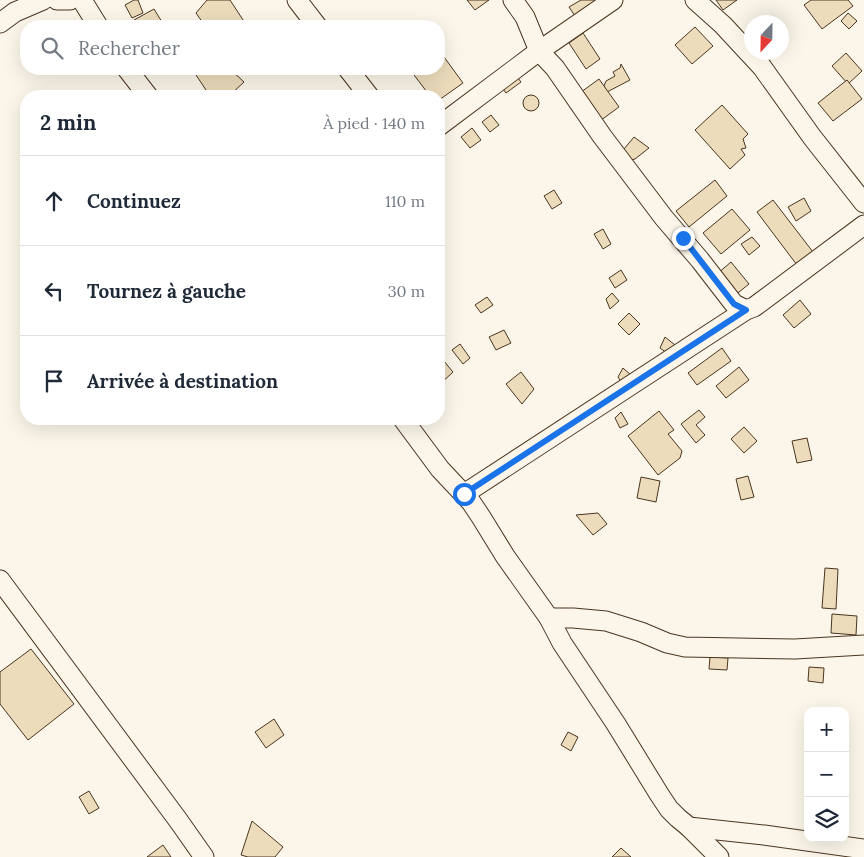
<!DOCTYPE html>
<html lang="fr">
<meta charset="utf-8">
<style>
body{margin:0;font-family:Lora,serif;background:#f2f2f3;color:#1f2937}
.controls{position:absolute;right:15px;bottom:15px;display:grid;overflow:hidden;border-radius:10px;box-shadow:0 5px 20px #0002}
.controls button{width:45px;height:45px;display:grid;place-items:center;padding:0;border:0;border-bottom:1px solid #e0e1e3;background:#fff;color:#1f2937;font:25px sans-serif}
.compass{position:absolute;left:744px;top:15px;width:45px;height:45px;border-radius:50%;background:#fff;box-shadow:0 5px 20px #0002;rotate:202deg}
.stop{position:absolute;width:15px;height:15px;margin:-11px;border:4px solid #1a73e8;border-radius:50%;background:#fff}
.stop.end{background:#1a73e8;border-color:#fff;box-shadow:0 1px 5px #0008}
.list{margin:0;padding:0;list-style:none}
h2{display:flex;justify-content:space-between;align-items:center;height:65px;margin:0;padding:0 20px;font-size:21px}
h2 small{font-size:16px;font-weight:400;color:#747a83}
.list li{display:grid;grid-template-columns:32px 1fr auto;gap:15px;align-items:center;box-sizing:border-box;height:90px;padding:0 20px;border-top:1px solid #e0e1e3}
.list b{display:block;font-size:19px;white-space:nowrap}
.list em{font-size:16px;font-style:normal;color:#747a83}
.icon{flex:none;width:28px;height:28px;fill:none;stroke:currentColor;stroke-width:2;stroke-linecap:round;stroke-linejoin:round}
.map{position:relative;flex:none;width:864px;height:857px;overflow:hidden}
.search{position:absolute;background:#fff;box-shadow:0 5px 20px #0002;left:20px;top:20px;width:425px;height:55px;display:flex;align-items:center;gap:12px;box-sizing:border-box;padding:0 18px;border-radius:20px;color:#747a83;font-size:19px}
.panel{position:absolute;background:#fff;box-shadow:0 5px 20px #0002;left:20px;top:90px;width:425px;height:335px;border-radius:20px}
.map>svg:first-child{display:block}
.building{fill:#ecdcbc;stroke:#4a3520}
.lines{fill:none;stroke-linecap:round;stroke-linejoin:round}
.minor-casing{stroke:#4a3520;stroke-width:21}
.minor{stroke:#fbf6e9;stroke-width:19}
.route{stroke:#1a73e8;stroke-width:6}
</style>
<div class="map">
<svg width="864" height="857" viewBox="0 0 864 857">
<rect width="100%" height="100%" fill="#fbf6e9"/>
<g class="building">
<path d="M134,0H138L143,13L132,18L125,5Z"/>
<path d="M207,0H230L247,26H205L196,13Z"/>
<path d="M467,0H489L475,10Z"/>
<path d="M581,0H601L575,16L569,7Z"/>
<path d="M716,0H737L723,10Z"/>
<path d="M811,0H848L853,6L822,29L804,5Z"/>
<path d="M154,9L162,22L155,26H137L134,20Z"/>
<path d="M848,13L857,21L849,29L841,21Z"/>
<path d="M695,27L713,46L692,64L675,45Z"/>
<path d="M583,33L600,59L586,69L569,43Z"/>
<path d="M439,50L463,83L439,100V96H430L411,71L413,69H439Z"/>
<path d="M846,53L862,71L848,84L832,66Z"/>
<path d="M621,64L630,80L607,92L604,86L606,81L615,76L613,72L620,68Z"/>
<path d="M192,69H230L244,82L229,96H210Z"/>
<path d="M515,74L521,82L506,93L500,85Z"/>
<path d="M599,79L619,107L597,123L577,95Z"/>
<path d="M847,80L862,99L833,121L818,103Z"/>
<circle cx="531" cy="103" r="8"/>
<path d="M722,105L748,134L743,139L746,148L741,149L745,155L730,169L695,130Z"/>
<path d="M491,115L499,125L490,132L482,122Z"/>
<path d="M472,128L481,140L470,148L461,137Z"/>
<path d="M634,137L649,148L635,159L627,161L619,155Z"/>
<path d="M715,180L727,196L689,227L676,211Z"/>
<path d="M554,190L562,203L552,209L544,196Z"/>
<path d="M804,198L811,211L796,221L788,207Z"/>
<path d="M773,200L813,252L797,265L757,212Z"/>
<path d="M732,209L750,230L721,254L703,233Z"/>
<path d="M603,229L611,244L603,249L594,234Z"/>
<path d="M752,237L760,246L749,255L741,244Z"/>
<path d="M731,262L749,284L734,296L717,274Z"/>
<path d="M621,270L627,280L615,288L609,278Z"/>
<path d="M612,293L619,301L610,309L606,299Z"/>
<path d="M487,297L493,305L481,313L475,305Z"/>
<path d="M800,300L811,314L794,328L783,315Z"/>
<path d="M629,313L640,324L629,335L618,324Z"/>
<path d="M504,330L511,343L496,350L489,337Z"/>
<path d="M665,337L675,345L667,353L660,348Z"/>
<path d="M460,344L470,358L463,364L452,350Z"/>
<path d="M722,348L731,361L697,385L688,373Z"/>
<path d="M443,360L453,372L439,385V364Z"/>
<path d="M739,367L749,380L726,398L716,386Z"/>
<path d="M623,368L633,377L624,386L618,377Z"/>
<path d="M521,372L534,389L522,404L506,384Z"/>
<path d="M699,410L705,417L696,425L705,435L696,443L681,424Z"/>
<path d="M659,411L674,430L668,434L682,451L680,458L658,475L628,436Z"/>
<path d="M621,412L628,424L620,428L615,418Z"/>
<path d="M744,427L757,441L744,453L731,439Z"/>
<path d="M807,438L812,460L797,463L792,441Z"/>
<path d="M748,476L754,497L741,500L736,479Z"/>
<path d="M641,477L660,481L656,502L637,498Z"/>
<path d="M598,513L607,524L593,535L576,515Z"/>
<path d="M825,568L838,569L836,609L822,608Z"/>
<path d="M832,614L857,616L856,635L831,633Z"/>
<path d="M31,649L74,704L28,740L0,704V672Z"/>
<path d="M710,657L728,658L727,670L709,669Z"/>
<path d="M809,667L824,668L823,683L808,681Z"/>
<path d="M274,719L284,735L266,748L255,732Z"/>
<path d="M568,732L578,737L571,751L561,745Z"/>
<path d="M89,791L99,808L89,814L79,797Z"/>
<path d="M252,821L283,847L275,857H248L241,855Z"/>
<path d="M163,845L171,857H147Z"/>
<path d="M621,848L631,857H612Z"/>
</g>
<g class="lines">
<defs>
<g id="minor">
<path d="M57,0H70"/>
<path d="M82,0L98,26"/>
<path d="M297,0L317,26"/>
<path d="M513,0L525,17L539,51L555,68L602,136L664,218L700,260L734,304L746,310"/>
<path d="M695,0L723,25L762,67L812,137L864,203"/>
<path d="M0,23L15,12L43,0"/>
<path d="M127,69L148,96"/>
<path d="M348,69L369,96"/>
<path d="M439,126L539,51L613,0"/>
<path d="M403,419L440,469L471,502L481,517L505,556L549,618L562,643L616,724L659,794L669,809L678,818L689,827L764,835L864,849"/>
<path d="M464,494L746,310L754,307L864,225"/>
<path d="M0,580L178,820L204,857"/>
<path d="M549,618H573L606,621L641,632L667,643L685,647L795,649L864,645"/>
<path d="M689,827L719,857"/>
</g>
</defs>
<use href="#minor" class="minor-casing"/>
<use href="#minor" class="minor"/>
</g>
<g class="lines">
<path class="route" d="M464,494L746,310L734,304L683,238"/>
</g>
</svg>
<div class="controls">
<button>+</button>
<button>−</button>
<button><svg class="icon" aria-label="layers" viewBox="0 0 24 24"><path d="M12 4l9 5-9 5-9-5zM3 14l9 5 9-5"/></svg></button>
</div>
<svg class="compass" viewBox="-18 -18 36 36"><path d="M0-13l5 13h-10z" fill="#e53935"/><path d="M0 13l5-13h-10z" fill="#747a83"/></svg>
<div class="stop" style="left:464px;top:494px"></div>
<div class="stop end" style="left:683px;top:238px"></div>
<div class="search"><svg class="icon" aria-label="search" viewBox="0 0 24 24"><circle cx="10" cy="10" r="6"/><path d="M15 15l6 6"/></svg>Rechercher</div>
<section class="panel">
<h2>2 min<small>À pied · 140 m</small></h2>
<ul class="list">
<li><svg class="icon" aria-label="ahead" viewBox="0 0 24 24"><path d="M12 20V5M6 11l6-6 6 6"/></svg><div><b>Continuez</b></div><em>110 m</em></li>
<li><svg class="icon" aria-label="left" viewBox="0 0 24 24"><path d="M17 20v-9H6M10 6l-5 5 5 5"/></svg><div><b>Tournez à gauche</b></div><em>30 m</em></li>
<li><svg class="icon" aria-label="arrive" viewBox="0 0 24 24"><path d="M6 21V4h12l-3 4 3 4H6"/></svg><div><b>Arrivée à destination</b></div></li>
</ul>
</section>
</div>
